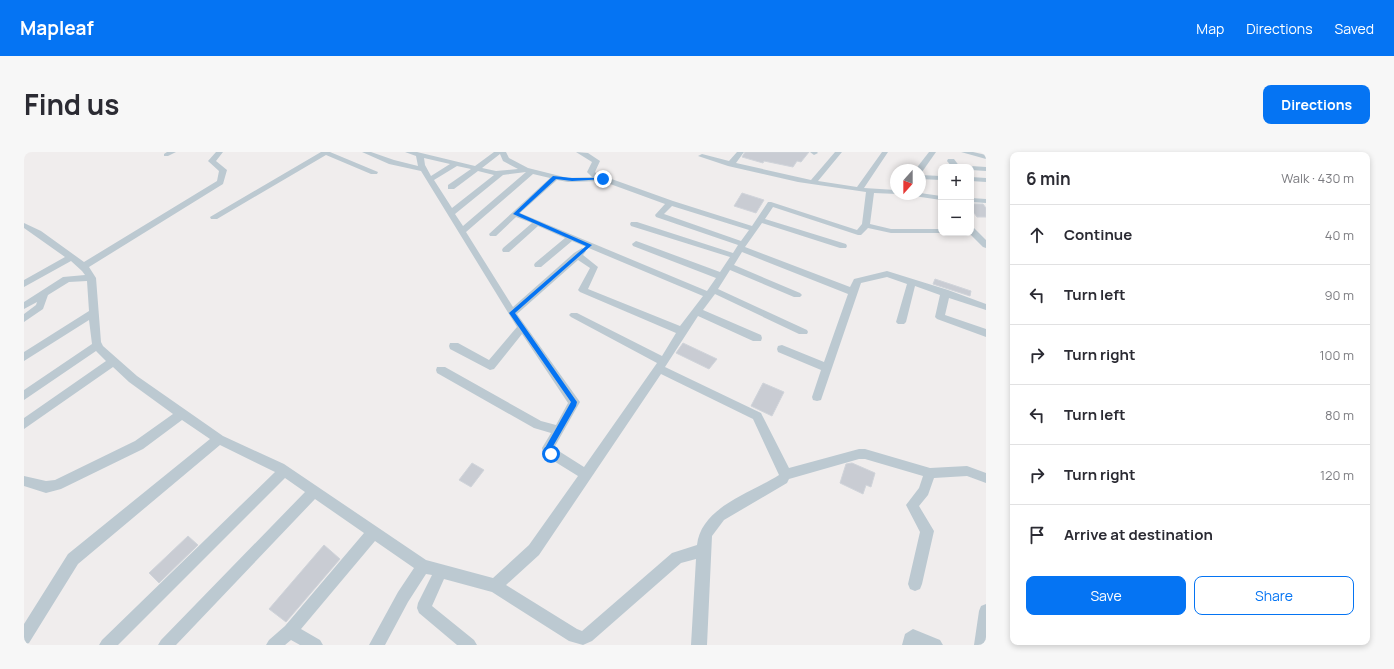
<!DOCTYPE html>
<meta charset="utf-8">
<style>
body{margin:0;font-family:Manrope,sans-serif;background:#f7f7f7;color:#2b2b33}
.controls{position:absolute;right:12px;top:12px;display:grid;overflow:hidden;border-radius:8px;box-shadow:0 2px 6px #0003}
.controls button{width:36px;height:36px;display:grid;place-items:center;padding:0;border:0;border-bottom:1px solid #e1e1e2;background:#fff;color:#2b2b33;font:20px sans-serif}
.compass{position:absolute;left:866px;top:12px;width:36px;height:36px;border-radius:50%;background:#fff;box-shadow:0 2px 6px #0003;rotate:201deg}
.stop{position:absolute;width:12px;height:12px;margin:-9px;border:3px solid #0574f3;border-radius:50%;background:#fff}
.stop.end{background:#0574f3;border-color:#fff;box-shadow:0 1px 4px #0008}
.list{margin:0;padding:0;list-style:none}
h2{display:flex;justify-content:space-between;align-items:center;height:52px;margin:0;padding:0 16px;font-size:17px}
h2 small{font-size:13px;font-weight:400;color:#7c7c81}
.list li{display:grid;grid-template-columns:26px 1fr auto;gap:12px;align-items:center;box-sizing:border-box;height:60px;padding:0 16px;border-top:1px solid #e1e1e2}
.list b{display:block;font-size:15px;white-space:nowrap}
.list em{font-size:13px;font-style:normal;color:#7c7c81}
.actions{display:flex;gap:8px;padding:12px 16px}
.actions a{flex:1;padding:9px 0;border:1px solid #0574f3;border-radius:8px;text-align:center;font-size:14px;color:#0574f3}
.actions .main{background:#0574f3;color:#fff}
.icon{flex:none;width:22px;height:22px;fill:none;stroke:currentColor;stroke-width:2;stroke-linecap:round;stroke-linejoin:round}
.map{position:relative;flex:none;width:962px;height:493px;overflow:hidden;border-radius:8px}
header{display:flex;align-items:center;gap:24px;box-sizing:border-box;height:56px;padding:0 20px;background:#0574f3;color:#fff}
header strong{font-size:19px}
nav{display:flex;gap:22px;margin-inline-start:auto;font-size:14px}
.intro{display:flex;align-items:center;justify-content:space-between;box-sizing:border-box;height:96px;padding:0 24px}
h1{margin:0;font-size:28px}
.button{padding:10px 18px;border-radius:8px;background:#0574f3;color:#fff;font-size:14px;font-weight:700}
main{display:flex;gap:24px;padding:0 24px}
aside{flex:1;background:#fff;border-radius:8px;box-shadow:0 2px 6px #0003}
.map>svg:first-child{display:block}
.building{fill:#c9ccd3;stroke:#d0d4da}
.lines{fill:none;stroke-linecap:round;stroke-linejoin:round}
.minor{fill:#bcc9d1;fill-rule:evenodd}
.route{fill:#0574f3}
</style>
<header>
<strong>Mapleaf</strong>
<nav><a>Map</a><a>Directions</a><a>Saved</a></nav>
</header>
<div class="intro"><h1>Find us</h1><a class="button">Directions</a></div>
<main>
<div class="map">
<svg width="962" height="493" viewBox="0 0 962 493">
<rect width="100%" height="100%" fill="#f0eded"/>
<g class="building">
<path d="M721,0H785L777,10L773,9L769,15L740,9L739,11L718,5Z"/>
<path d="M718,41L740,48L732,61L710,54Z"/>
<path d="M947,52H959L962,56V65H953L947,57Z"/>
<path d="M911,127L947,139L946,144L909,132Z"/>
<path d="M659,191L693,207L685,217L652,201Z"/>
<path d="M739,231L760,240L748,264L727,254Z"/>
<path d="M448,311L460,318L447,335L435,328Z"/>
<path d="M828,311L851,321L847,335L842,333L839,342L816,331L822,312Z"/>
<path d="M164,384L174,393L135,431L125,421Z"/>
<path d="M300,393L316,407L262,470L245,457Z"/>
</g>
<g class="lines">
<g class="minor">
<path d="M143,0H152L144,4H140V2Z"/>
<path d="M192,0H199L192,9L203,18L199,32L65,115L72,126L77,190L79,194L113,224L199,284L260,312L402,408L469,426L505,393L554,324L520,303L518,296L527,281L510,276L413,221L412,218L413,215H421L517,269L532,273L544,251L498,182L470,217L466,218L426,197L425,194L426,191H434L465,208L493,175L397,19L365,12L338,0H347L370,8L394,14L392,4L381,0H393L451,14L470,0H482L485,6L504,16L544,26L568,25L563,20L568,10L552,0L564,1L576,9L571,20L576,25H582L649,49L728,74L744,50H747L833,78L838,72L842,40L774,30L704,14L674,4L678,2L705,9L713,0H720L712,11L787,28L811,0H818L794,29L833,35L858,0H864L840,36L872,38L873,42L850,41L846,72L867,77H917V81H919H867L844,76L837,83H834L749,55L741,67L822,92L823,94L822,96H816L738,71L721,95L826,135L830,127L863,119L924,138L962,152V158L925,146L921,163L962,177V185L913,167L911,165L916,143L891,134L882,170L880,172H874L872,170L883,132L863,125L837,131L798,245L797,248L793,249L789,248L788,245L797,218L754,200L753,197L754,194L758,193L800,210L824,142L718,100L710,113L776,141L778,143L776,145H770L706,118L694,137L783,178L784,180L783,182H775L691,142L679,158L737,183L738,186L737,189H729L674,164L641,215L737,261L765,316L835,297H841L906,316L943,314L962,321V331L943,324L910,326L904,343L895,354L910,379L898,432L896,437L891,439L886,437L884,432L896,380L882,353L895,336L899,324L841,307H835L765,327L763,331L700,368L688,384L683,493H667L672,407L657,411L568,489L559,493L545,489L468,440L420,427L408,454L450,488L453,493H433L395,461L393,456L394,451L408,423L402,422L384,450L361,493H345L374,440L390,416L351,389L277,477L296,488L299,493H276L267,488L261,493H242L245,488L261,474L340,381L291,347L152,493H134L137,488L281,340L261,326L94,493H75L78,488L251,320L196,293L54,412L5,491L0,493V472L44,402L186,287L158,268L119,297L37,337L22,341L0,334V324L22,329L31,328L111,289L149,262L105,230L89,215L0,277V266L82,209L72,199L0,248V238L68,192L65,168L0,209V200L65,159L63,129L45,130L24,143L19,157L0,170V162L12,153L13,150L0,157V150L39,125L61,123L58,119L47,109L0,135V128L41,105L0,76V71L17,79L60,110L193,29L195,19L184,9ZM476,2L479,9L494,17L472,19L458,16ZM400,6L426,12L407,24L401,13ZM433,14L447,17L424,33V37H430L454,19L470,23L428,56L410,28ZM502,20L439,74L431,62L479,23ZM509,22L526,26L465,82L466,84H472L492,65L508,71L479,96L478,98L479,100H485L514,74L541,86L511,111L510,113L511,115H517L548,89L679,144L656,174L564,137L574,115L559,103L562,99L558,96L550,101L489,155L442,80ZM533,28L544,30L578,29L641,52L631,63L632,65L714,93L709,101L613,70H607L606,72L607,74L706,105L696,120L615,90L612,89L608,92L609,94L692,126L683,139L496,61ZM648,54L725,78L717,89L640,62ZM554,108L566,116L554,138L556,140L652,181L638,204L553,161H547L545,163L547,165L633,211L560,315L530,296L556,250L493,162ZM637,222L729,267L755,323C727,341 677,355 673,393L648,401L558,479L553,477L482,433L515,403Z"/>
<path d="M297,0H306L354,20L353,22H347L302,3L193,67H187L186,65Z"/>
<path d="M786,0H793L794,1L790,3Z"/>
<path d="M905,0H912L898,20L891,18Z"/>
<path d="M937,0H949L962,3V7Z"/>
<path d="M924,7H930L936,15H928L923,9Z"/>
<path d="M947,14L962,15V19L947,18V15H944Z"/>
<path d="M896,23L917,24V28L896,27Z"/>
<path d="M947,25L962,26V30L947,29Z"/>
<path d="M896,41L917,44V48L890,44L886,42H896Z"/>
<path d="M947,46L962,47V51L947,50Z"/>
<path d="M947,76H950L962,88V96L959,95L945,81H947Z"/>
<path d="M962,452V493H950L955,459L957,454Z"/>
<path d="M889,477L916,488L919,493H878L881,482Z"/>
</g>
</g>
<path class="route" d="M529,24L548,26H579L581,27L548,29L532,27L495,61L568,93L491,161L553,250L552,254L528,296L531,302L527,305L522,301L521,296L547,250L485,161L562,94L489,62Z"/>
</svg>
<div class="controls">
<button>+</button>
<button>−</button>
</div>
<svg class="compass" viewBox="-18 -18 36 36"><path d="M0-13l5 13h-10z" fill="#e53935"/><path d="M0 13l5-13h-10z" fill="#7c7c81"/></svg>
<div class="stop" style="left:527px;top:302px"></div>
<div class="stop end" style="left:579px;top:27px"></div>
</div>
<aside>
<h2>6 min<small>Walk · 430 m</small></h2>
<ul class="list">
<li><svg class="icon" aria-label="ahead" viewBox="0 0 24 24"><path d="M12 20V5M6 11l6-6 6 6"/></svg><div><b>Continue</b></div><em>40 m</em></li>
<li><svg class="icon" aria-label="left" viewBox="0 0 24 24"><path d="M17 20v-9H6M10 6l-5 5 5 5"/></svg><div><b>Turn left</b></div><em>90 m</em></li>
<li><svg class="icon" aria-label="right" viewBox="0 0 24 24"><path d="M7 20v-9h11M14 6l5 5-5 5"/></svg><div><b>Turn right</b></div><em>100 m</em></li>
<li><svg class="icon" aria-label="left" viewBox="0 0 24 24"><path d="M17 20v-9H6M10 6l-5 5 5 5"/></svg><div><b>Turn left</b></div><em>80 m</em></li>
<li><svg class="icon" aria-label="right" viewBox="0 0 24 24"><path d="M7 20v-9h11M14 6l5 5-5 5"/></svg><div><b>Turn right</b></div><em>120 m</em></li>
<li><svg class="icon" aria-label="arrive" viewBox="0 0 24 24"><path d="M6 21V4h12l-3 4 3 4H6"/></svg><div><b>Arrive at destination</b></div></li>
</ul>
<div class="actions"><a class="main">Save</a><a>Share</a></div>
</aside>
</main>
